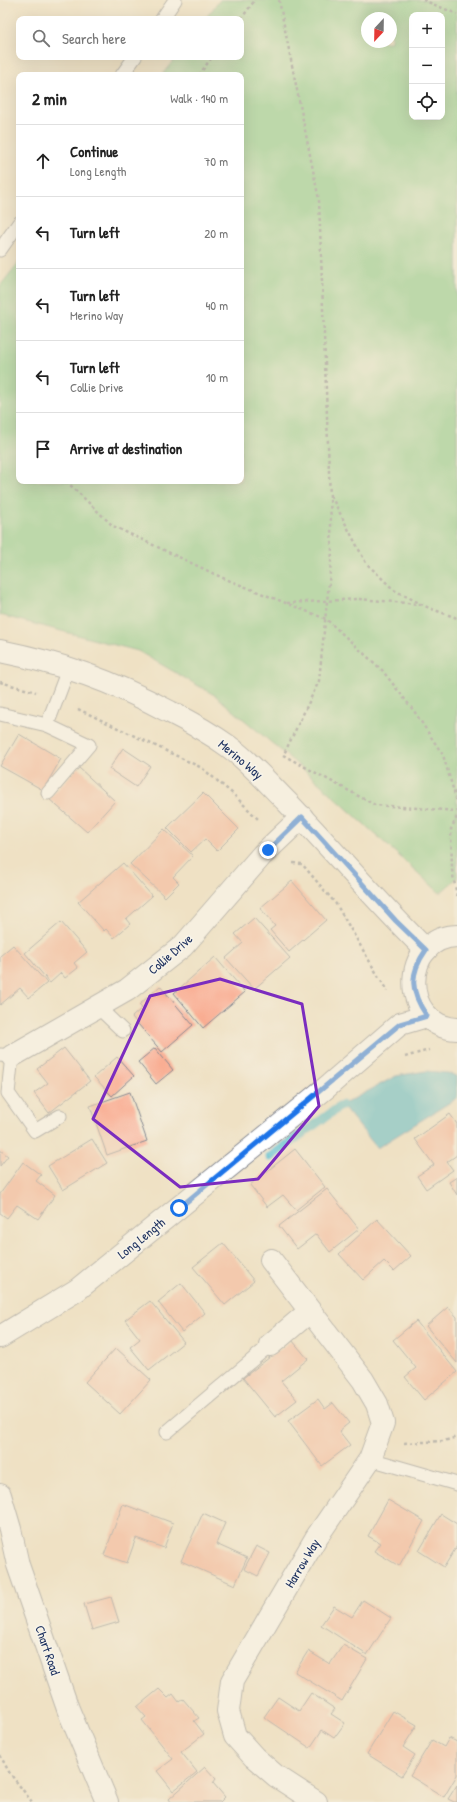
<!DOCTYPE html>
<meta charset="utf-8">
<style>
body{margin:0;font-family:"Patrick Hand",sans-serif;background:#f2f2f2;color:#222}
.controls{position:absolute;right:12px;top:12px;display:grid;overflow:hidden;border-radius:8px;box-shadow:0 4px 16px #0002}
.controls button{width:36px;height:36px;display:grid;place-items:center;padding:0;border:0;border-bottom:1px solid #e0e0e0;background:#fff;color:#222;font:20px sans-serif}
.compass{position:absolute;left:361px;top:12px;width:36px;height:36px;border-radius:50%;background:#fff;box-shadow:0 4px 16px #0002;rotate:202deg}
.stop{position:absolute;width:12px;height:12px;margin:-9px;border:3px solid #1a73e8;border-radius:50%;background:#fff}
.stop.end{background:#1a73e8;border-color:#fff;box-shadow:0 1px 4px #0008}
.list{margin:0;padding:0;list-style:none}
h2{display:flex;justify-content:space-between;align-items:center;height:52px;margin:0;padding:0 16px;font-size:17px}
h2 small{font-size:13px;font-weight:400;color:#767676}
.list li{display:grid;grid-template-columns:26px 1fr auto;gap:12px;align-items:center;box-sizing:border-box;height:72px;padding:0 16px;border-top:1px solid #e0e0e0}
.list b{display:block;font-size:15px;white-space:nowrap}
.list p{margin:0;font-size:13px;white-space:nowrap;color:#767676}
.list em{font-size:13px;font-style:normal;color:#767676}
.icon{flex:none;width:22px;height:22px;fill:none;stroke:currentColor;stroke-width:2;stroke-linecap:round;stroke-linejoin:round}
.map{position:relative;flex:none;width:457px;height:1802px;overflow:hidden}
.search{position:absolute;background:#fff;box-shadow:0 4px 16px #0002;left:16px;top:16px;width:228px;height:44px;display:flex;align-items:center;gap:10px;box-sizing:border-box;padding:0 14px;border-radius:8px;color:#767676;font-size:15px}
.panel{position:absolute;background:#fff;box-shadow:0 4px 16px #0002;left:16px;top:72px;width:228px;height:412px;border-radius:8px}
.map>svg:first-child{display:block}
.green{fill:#82cc8a;stroke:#4e7e74;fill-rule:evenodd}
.water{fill:#4fb9cb;stroke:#357494}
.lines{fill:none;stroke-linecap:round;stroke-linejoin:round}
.stream{stroke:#4fb9cb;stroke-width:9}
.building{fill:#f9ac91}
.lane-casing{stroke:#858891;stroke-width:15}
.street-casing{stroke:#858891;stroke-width:24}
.secondary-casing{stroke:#858891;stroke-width:24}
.path{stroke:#858891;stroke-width:2.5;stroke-dasharray:3 3;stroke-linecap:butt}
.lane{stroke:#fff;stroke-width:13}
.street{stroke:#fff;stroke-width:22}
.secondary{stroke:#fff;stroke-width:22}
.route{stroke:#1a73e8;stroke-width:5}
.marked{fill:none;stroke:#7b2cbf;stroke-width:3;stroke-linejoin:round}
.labels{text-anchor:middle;stroke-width:3.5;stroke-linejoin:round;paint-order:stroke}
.street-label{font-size:13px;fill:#1b2f5e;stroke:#f7f3e8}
</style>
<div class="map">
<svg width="457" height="1802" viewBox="0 0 457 1802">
<rect width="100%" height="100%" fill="#f7f3e8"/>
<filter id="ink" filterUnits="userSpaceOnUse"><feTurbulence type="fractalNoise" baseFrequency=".025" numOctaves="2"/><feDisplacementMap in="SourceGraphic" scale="8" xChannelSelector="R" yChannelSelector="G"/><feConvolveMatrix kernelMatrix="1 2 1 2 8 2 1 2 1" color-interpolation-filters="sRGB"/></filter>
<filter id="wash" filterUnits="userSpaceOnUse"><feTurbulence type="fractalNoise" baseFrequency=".012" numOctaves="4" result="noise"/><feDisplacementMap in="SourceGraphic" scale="16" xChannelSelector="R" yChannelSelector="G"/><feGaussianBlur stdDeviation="0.9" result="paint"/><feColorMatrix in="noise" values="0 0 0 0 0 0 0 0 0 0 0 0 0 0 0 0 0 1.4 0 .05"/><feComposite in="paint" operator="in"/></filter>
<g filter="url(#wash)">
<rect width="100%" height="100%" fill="#efe1c4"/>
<path class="green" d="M220,0H457V878L440,893L311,776L216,696L138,651L0,615V286L19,262V481H241V75H162L176,57H241V19H205ZM412,15H442V117H412ZM367,18H391V42H367Z"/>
<path class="water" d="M426,1071L448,1073L457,1076V1098L377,1148L342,1105L396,1076Z"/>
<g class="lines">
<path class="stream" d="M270,1157L342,1105"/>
</g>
<g id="blocks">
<g class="building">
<path d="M19,734L61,759L43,790L0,766Z"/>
<path d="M123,748L150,766L136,787L109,769Z"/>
<path d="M78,767L115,801L87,832L49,799Z"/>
<path d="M203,793L239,829L217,851L205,839L191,852L167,828Z"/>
<path d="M164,829L193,856L173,877L179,883L165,897L130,864Z"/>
<path d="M123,863L152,896L126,919L130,924L114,938L106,929L104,931L78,902Z"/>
<path d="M292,881L326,920L289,952L270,930L275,926L260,908Z"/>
<path d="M254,918L290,958L254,989L226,958L243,943L235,934Z"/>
<path d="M61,922L87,952L74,963L78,968L65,978L61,973L50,983L25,953Z"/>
<path d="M13,945L47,983L29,998L20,988L0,1005V956Z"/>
<path d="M215,957L245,992L203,1028L174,993Z"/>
<path d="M160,986L193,1025L162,1052L132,1017L142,1008L139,1005Z"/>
<path d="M64,1048L90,1081L49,1113L34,1093L48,1083L37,1069Z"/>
<path d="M155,1048L173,1070L156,1084L138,1062Z"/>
<path d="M117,1057L134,1076L112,1096L94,1077Z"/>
<path d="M130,1092L147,1141L107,1155L90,1106Z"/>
<path d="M450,1114L457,1124V1155L447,1162L453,1170L426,1189L417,1176L434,1165L415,1139Z"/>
<path d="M92,1139L107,1163L63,1190L48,1166Z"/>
<path d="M295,1149L325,1187L296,1210L283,1195L267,1207L250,1185Z"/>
<path d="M0,1150L8,1156L0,1166Z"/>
<path d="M23,1162L41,1175L36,1181L55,1195L38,1219L17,1205L7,1218L0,1213V1194Z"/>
<path d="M457,1177V1195L449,1182Z"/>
<path d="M327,1189L359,1229L330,1252L316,1234L297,1249L279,1226Z"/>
<path d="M377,1219L411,1256L394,1271L384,1261L363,1280L339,1254Z"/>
<path d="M223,1243L254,1281L225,1305L193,1267Z"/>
<path d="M181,1283L205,1313L182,1332L158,1302Z"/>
<path d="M150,1301L184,1342L149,1370L130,1347L140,1339L125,1320Z"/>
<path d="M448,1307L457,1317V1363L426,1326Z"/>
<path d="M416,1321L457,1372L424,1400L405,1377L416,1368L393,1340Z"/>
<path d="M292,1340L308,1359L281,1381L297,1400L275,1417L243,1378Z"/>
<path d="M116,1348L151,1380L120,1414L85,1382Z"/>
<path d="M318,1399L325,1409L333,1403L349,1423L339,1431L350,1445L322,1466L288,1421Z"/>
<path d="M388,1500L424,1521L399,1566L374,1551L380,1543L368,1536Z"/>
<path d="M123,1504L173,1523L164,1548L136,1538L127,1563L104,1555Z"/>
<path d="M203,1513L225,1523L216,1544L247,1558L235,1585L181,1561Z"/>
<path d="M441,1514L457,1524V1546L444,1567L419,1551Z"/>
<path d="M256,1546L270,1553L258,1576L244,1569Z"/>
<path d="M111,1597L119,1622L92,1630L84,1604Z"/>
<path d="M363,1600L391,1618L367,1655L321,1625L334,1606L352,1617Z"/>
<path d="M343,1645L367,1659L342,1701L295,1672L308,1651L330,1664Z"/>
<path d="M159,1689L168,1698L173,1694L179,1702L183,1699L199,1718L194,1721L204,1734L181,1752L197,1772L173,1791L157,1771L173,1759L142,1720L146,1717L137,1707Z"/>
<path d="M311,1693L335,1709L331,1714L345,1723L334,1738L322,1730L310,1748L264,1717L278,1697L299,1711Z"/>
<path d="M393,1711L417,1725L403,1747L415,1755L402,1776L367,1754Z"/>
<path d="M449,1738L457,1742V1775L444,1797L410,1776L432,1740L444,1747Z"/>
<path d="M205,1767L216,1779L213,1783L225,1797L220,1802H171L169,1799Z"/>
<path d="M457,1785V1802H454L448,1799Z"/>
</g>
</g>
</g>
<g filter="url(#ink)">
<use href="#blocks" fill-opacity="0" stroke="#858891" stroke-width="1"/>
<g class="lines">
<defs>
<g id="lane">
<path d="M162,19L175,0"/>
<path d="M122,75L135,57"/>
<path d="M0,250L19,223"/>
<path d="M0,714L47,725L69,667"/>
<path d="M47,725L89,745L48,793"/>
<path d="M99,1008L123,1031"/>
<path d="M0,1055L12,1056L8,1093L35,1131L60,1116"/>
<path d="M167,1432L270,1345"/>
<path d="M370,1459L457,1484"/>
</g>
<g id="street">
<path d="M0,651C64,664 112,681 170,712C190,722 210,733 228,746C250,762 268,783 287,802C334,851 378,903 426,950"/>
<path d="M12,1056L127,990L183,946L262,855L302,817"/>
<path d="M271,1260L363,1380L377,1404L383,1423L370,1459L316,1538L232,1681L228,1711L235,1736L254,1757L276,1776L316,1802"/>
<path d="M270,1345L309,1312"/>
<path d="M0,1495L10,1529L18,1565L68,1709L107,1802"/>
</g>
<g id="secondary">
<path d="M457,936C401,937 399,1026 457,1029"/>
<path d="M0,1337L77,1290L327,1087L400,1024L427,1016"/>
</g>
</defs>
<use href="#lane" class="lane-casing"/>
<use href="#street" class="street-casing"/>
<use href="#secondary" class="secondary-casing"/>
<g class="path">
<path d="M279,0L319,200L332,552L319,681L284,754"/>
<path d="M423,0L457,14"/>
<path d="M241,19L255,0"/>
<path d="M199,75L212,57"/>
<path d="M66,481L113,526L223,578L326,619L382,670L414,711L443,755L457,802"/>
<path d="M331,496L366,563L394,590L429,608L457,618"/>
<path d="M287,603L358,599L420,604"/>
<path d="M0,682L36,692"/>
<path d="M78,709L202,768L233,794L259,820"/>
<path d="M283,755L375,805L457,811"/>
<path d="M457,817L451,829L452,870L457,896"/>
<path d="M293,863L302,864L336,904L387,991"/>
<path d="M405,1057L429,1050"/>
<path d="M404,1443L444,1441L457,1437"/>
<path d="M0,1755L9,1772L32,1802"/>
</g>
<use href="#lane" class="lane"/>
<use href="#street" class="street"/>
<use href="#secondary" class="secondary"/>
</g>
</g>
<g class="lines" filter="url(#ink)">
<path class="route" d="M179,1208L400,1024L427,1016C410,992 409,974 426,950L396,921L302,817L268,850"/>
</g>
<path d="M0 0H457V1802H0ZM220,979L302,1004L319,1106L258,1179L180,1187L93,1119L150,996Z" fill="#efe1c4" fill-opacity=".55" fill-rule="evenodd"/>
<path class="marked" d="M220,979L302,1004L319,1106L258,1179L180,1187L93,1119L150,996Z"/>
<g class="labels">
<g class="street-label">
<text transform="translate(241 759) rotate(40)" y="5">Merino Way</text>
<text transform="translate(170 954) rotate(-41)" y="5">Collie Drive</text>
<text transform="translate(141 1238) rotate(-39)" y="5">Long Length</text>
<text transform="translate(302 1563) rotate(-59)" y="5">Harrow Way</text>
<text transform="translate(48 1650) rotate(71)" y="5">Chart Road</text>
</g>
</g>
</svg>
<div class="controls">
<button>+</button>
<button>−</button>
<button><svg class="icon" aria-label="locate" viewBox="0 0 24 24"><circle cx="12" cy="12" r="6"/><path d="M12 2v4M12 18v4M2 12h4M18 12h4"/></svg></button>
</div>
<svg class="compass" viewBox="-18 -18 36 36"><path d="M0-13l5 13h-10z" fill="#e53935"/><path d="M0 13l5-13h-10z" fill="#767676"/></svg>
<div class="stop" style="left:179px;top:1208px"></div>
<div class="stop end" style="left:268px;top:850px"></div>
<div class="search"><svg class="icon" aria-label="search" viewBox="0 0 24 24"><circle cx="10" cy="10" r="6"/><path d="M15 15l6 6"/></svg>Search here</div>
<section class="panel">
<h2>2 min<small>Walk · 140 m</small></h2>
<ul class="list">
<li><svg class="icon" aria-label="ahead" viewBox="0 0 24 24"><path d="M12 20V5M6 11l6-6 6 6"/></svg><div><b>Continue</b><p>Long Length</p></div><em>70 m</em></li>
<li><svg class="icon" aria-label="left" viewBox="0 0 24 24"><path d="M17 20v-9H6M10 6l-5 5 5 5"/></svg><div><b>Turn left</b></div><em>20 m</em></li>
<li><svg class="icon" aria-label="left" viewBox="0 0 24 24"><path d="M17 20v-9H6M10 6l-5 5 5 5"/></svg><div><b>Turn left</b><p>Merino Way</p></div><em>40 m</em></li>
<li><svg class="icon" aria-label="left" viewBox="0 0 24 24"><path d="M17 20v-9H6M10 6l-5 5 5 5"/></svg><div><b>Turn left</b><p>Collie Drive</p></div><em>10 m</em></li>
<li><svg class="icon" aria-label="arrive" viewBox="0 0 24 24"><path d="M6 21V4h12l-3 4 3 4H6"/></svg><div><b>Arrive at destination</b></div></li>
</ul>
</section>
</div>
